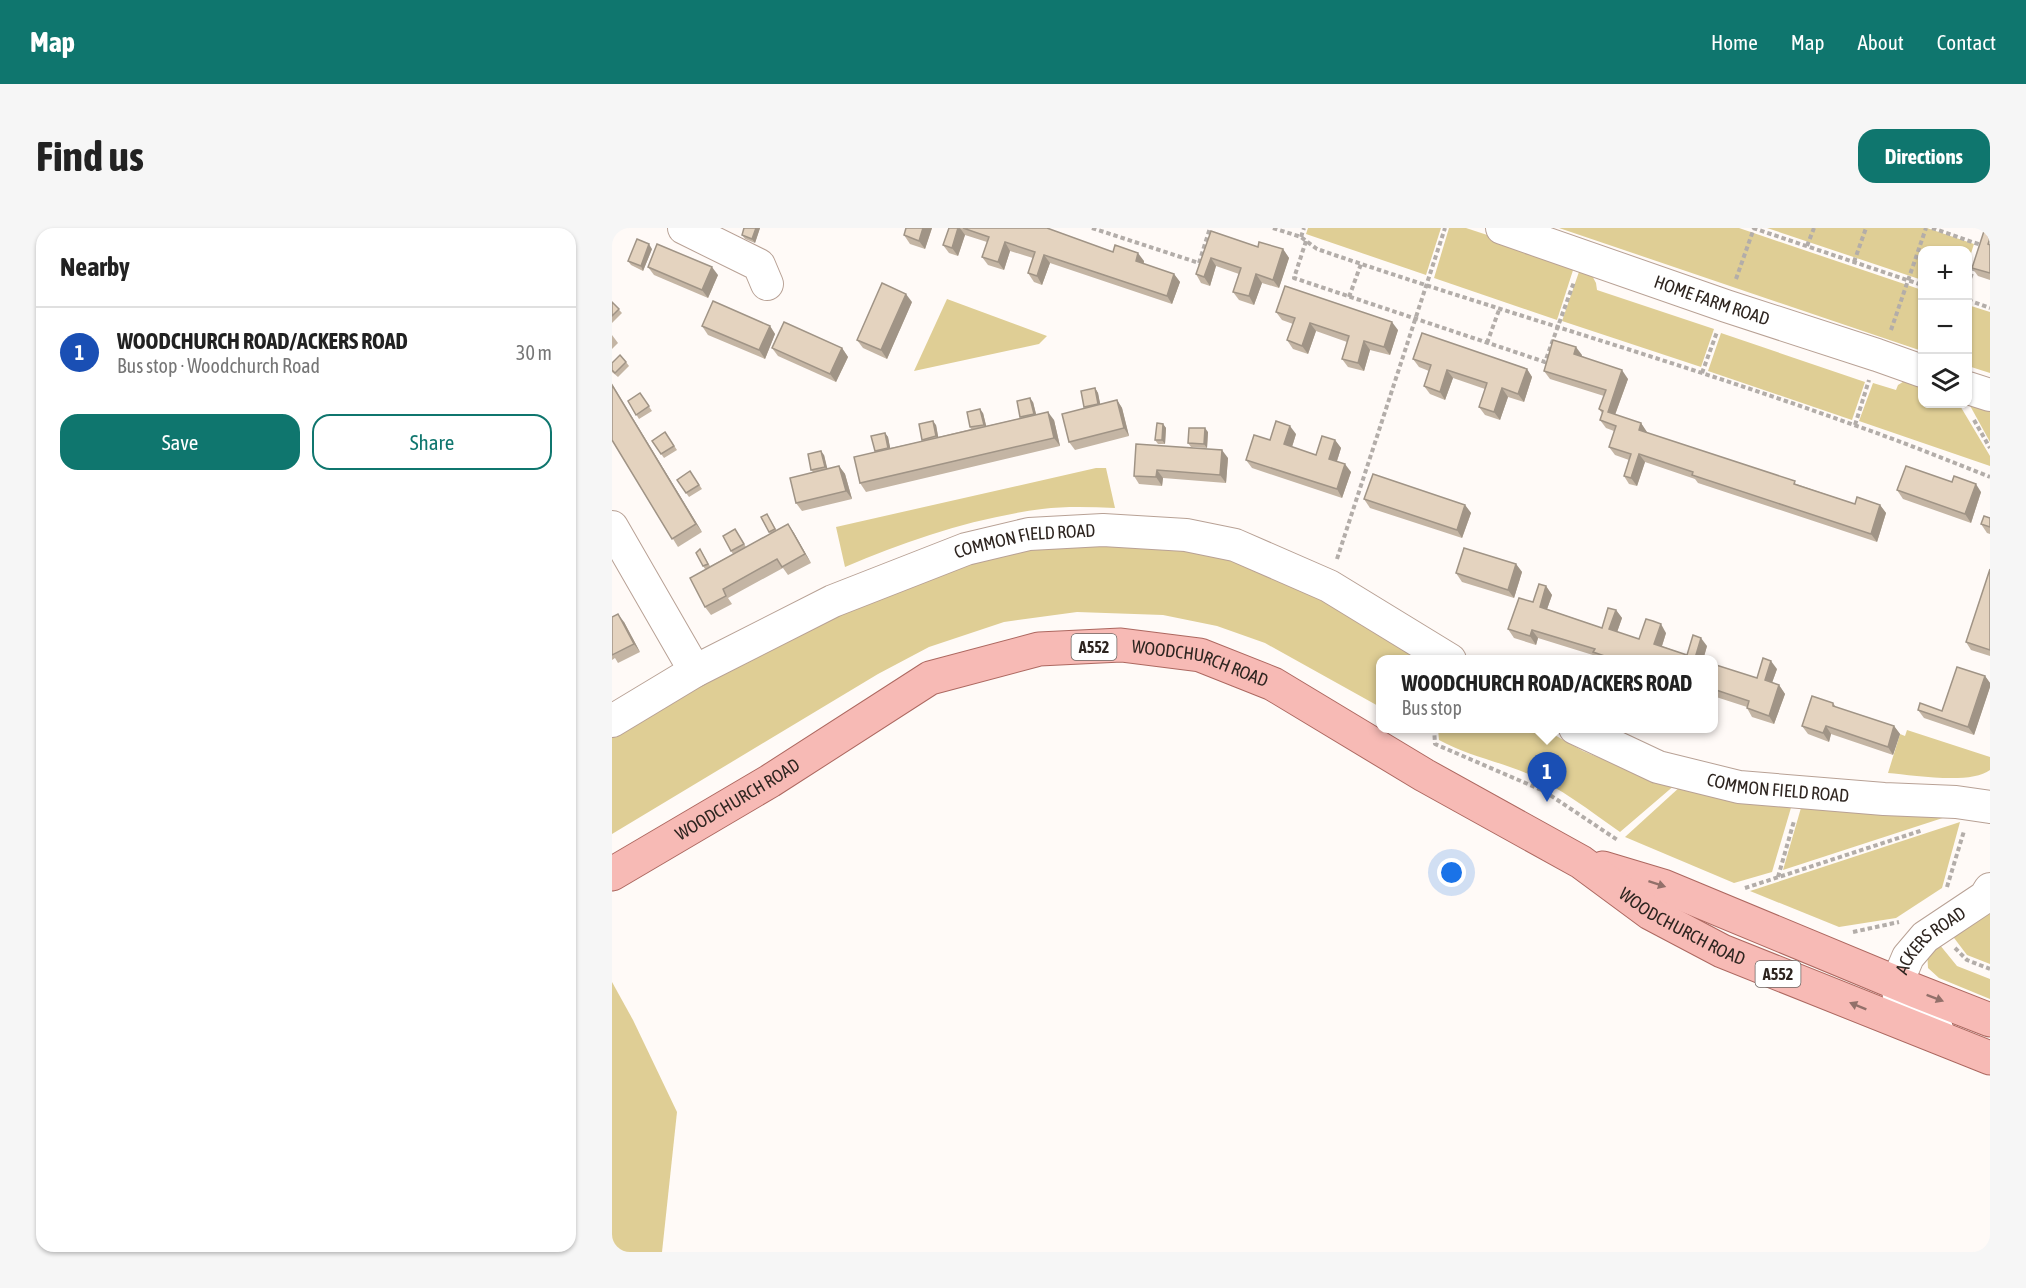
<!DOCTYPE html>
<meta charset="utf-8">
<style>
body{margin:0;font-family:"Asap Condensed",sans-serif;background:#f6f6f6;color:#222}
.controls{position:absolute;right:18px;top:18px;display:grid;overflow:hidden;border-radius:12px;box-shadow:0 2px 4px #0004}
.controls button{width:54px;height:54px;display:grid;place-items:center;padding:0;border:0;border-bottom:2px solid #e0e0e0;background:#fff;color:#222;font:30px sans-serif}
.you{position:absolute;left:840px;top:645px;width:21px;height:21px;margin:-15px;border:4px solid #fff;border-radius:50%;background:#1a73e8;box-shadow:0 0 0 9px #1a73e833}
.badge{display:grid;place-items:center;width:39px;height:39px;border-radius:50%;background:#0f766e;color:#fff;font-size:20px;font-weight:700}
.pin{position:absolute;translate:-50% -50px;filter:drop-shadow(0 2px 3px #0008)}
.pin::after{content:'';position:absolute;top:32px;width:21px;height:18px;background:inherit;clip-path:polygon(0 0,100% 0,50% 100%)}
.popup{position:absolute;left:764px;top:427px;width:342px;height:78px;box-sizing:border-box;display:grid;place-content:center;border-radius:12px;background:#fff;filter:drop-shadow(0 2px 4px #0005);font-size:20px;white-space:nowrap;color:#767676}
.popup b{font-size:22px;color:#222}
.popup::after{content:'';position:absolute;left:50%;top:100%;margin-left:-12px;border:12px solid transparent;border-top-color:#fff}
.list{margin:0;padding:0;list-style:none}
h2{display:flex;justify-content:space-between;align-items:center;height:78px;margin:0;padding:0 24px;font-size:26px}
h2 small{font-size:20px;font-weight:400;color:#767676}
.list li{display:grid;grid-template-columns:39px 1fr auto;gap:18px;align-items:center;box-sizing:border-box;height:90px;padding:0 24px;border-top:2px solid #e0e0e0}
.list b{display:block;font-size:22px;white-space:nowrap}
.list p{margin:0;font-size:20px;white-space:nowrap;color:#767676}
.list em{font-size:20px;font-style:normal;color:#767676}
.actions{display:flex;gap:12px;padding:18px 24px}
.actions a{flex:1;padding:14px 0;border:2px solid #0f766e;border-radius:18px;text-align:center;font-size:21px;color:#0f766e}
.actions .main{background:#0f766e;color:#fff}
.icon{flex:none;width:33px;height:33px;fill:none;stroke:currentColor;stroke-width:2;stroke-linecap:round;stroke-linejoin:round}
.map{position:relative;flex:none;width:1378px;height:1024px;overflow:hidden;border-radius:18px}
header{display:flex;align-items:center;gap:36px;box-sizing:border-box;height:84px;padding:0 30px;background:#0f766e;color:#fff}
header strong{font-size:28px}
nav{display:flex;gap:33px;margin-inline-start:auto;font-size:21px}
.intro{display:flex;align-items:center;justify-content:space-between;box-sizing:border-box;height:144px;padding:0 36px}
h1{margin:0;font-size:42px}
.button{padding:15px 27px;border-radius:18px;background:#0f766e;color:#fff;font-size:21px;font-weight:700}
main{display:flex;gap:36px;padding:0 36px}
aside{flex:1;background:#fff;border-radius:18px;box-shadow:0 2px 4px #0004}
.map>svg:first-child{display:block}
.green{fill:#dfce95}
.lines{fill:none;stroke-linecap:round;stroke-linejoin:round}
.minor-casing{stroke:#b8a195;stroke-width:34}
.major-casing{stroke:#ad6860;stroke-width:35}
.path{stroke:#b3ada9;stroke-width:4;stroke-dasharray:4.5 3;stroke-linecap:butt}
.minor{stroke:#fff;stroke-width:32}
.major{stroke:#f7bab5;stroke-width:33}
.wall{fill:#c4b5a4}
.shaded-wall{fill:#a09486}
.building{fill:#e4d3bf;stroke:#a09486;stroke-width:1.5}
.oneway{fill:#92706a}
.labels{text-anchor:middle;stroke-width:4.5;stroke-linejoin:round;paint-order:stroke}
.shield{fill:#fff;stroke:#6d6663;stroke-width:1.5}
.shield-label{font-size:16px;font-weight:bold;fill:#2e2520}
.street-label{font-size:18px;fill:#2e2520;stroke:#fff}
</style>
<header>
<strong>Map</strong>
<nav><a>Home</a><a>Map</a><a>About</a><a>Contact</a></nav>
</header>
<div class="intro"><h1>Find us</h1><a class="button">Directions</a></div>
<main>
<aside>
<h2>Nearby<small></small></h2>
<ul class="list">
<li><span class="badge" style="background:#1a4fb4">1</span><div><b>WOODCHURCH ROAD/ACKERS ROAD</b><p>Bus stop · Woodchurch Road</p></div><em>30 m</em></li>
</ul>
<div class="actions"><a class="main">Save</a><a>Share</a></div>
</aside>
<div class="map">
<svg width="1378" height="1024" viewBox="0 0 1378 1024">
<rect width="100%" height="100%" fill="#fffaf7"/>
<g class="green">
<path d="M696,0H829L814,47L694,6Z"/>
<path d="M837,0H854L963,36L945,92L822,50Z"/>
<path d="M947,0H1127L1310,62V123Z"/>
<path d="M1155,0H1315L1362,16L1356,35V22H1310V52Z"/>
<path d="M969,38L976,40L984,55L985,62L1102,101L1089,139L950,93Z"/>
<path d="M335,71L435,108L427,116L302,143Z"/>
<path d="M1356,77L1378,84V145L1356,138Z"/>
<path d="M1109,105L1253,154L1240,192L1096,143Z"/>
<path d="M1299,149L1310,154V176H1347L1378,228V238L1247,193L1261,155L1284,162L1286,157Z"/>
<path d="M1356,174L1378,177V214Z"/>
<path d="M484,240H494L503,280C479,279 454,278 430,281C361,290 296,312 233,339L224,299Z"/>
<path d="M544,313L660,341L814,431L768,432V479L653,415L605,398L551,387L465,384L392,394L317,419L266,446L0,606V501L264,361L435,314Z"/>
<path d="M826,501H932L971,523L1022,544L1064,556L1008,604C978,583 948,559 914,545C885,533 854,527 827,512Z"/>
<path d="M1295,502L1378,529V542C1359,557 1301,547 1276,545L1288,506L1293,508Z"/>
<path d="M1069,558L1181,573L1160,644L1122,655L1013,609Z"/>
<path d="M1191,573L1343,586L1171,642Z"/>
<path d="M1348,594L1330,660L1284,690L1227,699L1138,663Z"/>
<path d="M1378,682V736L1355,727L1336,702Z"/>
<path d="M1323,711L1345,738L1378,751V771L1327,750L1316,740L1315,723Z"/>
<path d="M0,754L21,792L65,884L50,1024H0Z"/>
</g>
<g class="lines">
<defs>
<g id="minor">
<path d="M72,0L147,37L155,56"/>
<path id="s1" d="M890,0L1114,78L1265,127L1310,143"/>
<path d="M1356,160L1378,167"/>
<path d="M0,299L83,443"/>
<path id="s2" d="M0,493L83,443L221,373L354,321L417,306L491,302L574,307L623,317L717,358L838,432"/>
<path id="s3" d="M963,500L1046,539L1127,559L1272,571L1344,574L1378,579"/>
<path id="s4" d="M1325,801L1310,795L1288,775L1285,755L1296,729L1313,709L1373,669L1378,661"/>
</g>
<g id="major">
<path d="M991,640L1051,658L1304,763L1378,792"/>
<path id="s5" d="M0,646L158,553L318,450L427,421L509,417L588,427L661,456L812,547L969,634L1038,685L1110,723L1378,830"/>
</g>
</defs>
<use href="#minor" class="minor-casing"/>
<use href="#major" class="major-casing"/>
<g class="path">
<path d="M480,0L587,35L598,0"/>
<path d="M661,0L689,9L705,21C883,82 1065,133 1242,197C1288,213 1333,231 1378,249"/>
<path d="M1141,0L1310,57"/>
<path d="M1320,0L1369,17"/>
<path d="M689,9L692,0"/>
<path d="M694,13L682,50L933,134L962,54"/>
<path d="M1195,18L1202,0"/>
<path d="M1242,34L1254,0"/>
<path d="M1124,51L1142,0"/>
<path d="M1356,57L1363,36"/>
<path d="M737,69L749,36"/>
<path d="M1356,72L1378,80"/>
<path d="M1279,102L1314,0"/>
<path d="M875,115L887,82"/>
<path d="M1090,145L1105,104"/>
<path d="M1362,192L1378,220"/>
<path d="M1243,197L1257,152"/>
<path d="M725,331L833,0"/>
<path d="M822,500L823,516L932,563L1007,613"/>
<path d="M1166,649L1182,593"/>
<path d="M1335,659L1352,603"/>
<path d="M1133,660L1311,602"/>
<path d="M1241,704L1287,694"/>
<path d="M1343,720L1355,732L1378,741"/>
</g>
<use href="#minor" class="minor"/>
<use href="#major" class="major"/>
</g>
<g class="wall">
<path d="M148,0L143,15L133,11L130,7Z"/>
<path d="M320,0L313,21L298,16L292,7Z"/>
<path d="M337,0H435L501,24L532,33V36L562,46L568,54L560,76L438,35L430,57L422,54L416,45L421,30L398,23L392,42L376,37L370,29L375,14L353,7L346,28L337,25L331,17Z"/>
<path d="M1378,0V52L1366,48L1360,40Z"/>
<path d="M599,3L646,19L671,21L677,30L667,60L650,55L642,77L627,72L621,64L627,46L604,38L598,58L589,55L584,46Z"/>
<path d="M40,21L31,43L19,37L16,33Z"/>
<path d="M36,39L106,47L96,70L42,47Z"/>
<path d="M0,74L10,85L0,95Z"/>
<path d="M300,74L275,131L251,120L245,112Z"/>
<path d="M664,84L786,102L778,127L758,122L752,143L736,139L730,131L735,114L704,103L696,126L681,121L675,112L681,96L670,92Z"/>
<path d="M90,98H158L163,106L153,131L96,107Z"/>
<path d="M0,107L6,115L0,121Z"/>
<path d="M160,120H230L236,129L224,154L166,128Z"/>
<path d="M970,127V128L1016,151L1003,187L1029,195L1035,205L1243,276L1268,277L1274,285L1265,314L1086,255L1083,251L1033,234L1025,258L1017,256L1012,248L1017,232L1003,227L997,219L1002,203L994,200L988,192L990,185L987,181L992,168L938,151L932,143Z"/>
<path d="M801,131L915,141L920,149L912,174L896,169L888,192L873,187L867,179L873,161L841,150L833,172L818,166L812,158L817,143L807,139Z"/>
<path d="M14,134L17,138L6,149L0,144V135Z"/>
<path d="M0,156L90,304L66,319L0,212Z"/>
<path d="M483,160L486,165L488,176L505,172L510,180L517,208L463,222L457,214L473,180L472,179Z"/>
<path d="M28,165L40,183L27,191L16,173Z"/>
<path d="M421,174L424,186L442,192L448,218L254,264L248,255L263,224V223L273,205L276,209L278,220L311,213L310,212L324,197L326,209L359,201L358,199L371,185L374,198L409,190L408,189Z"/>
<path d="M551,196L554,200L553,216H546L543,212Z"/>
<path d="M53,204L65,222L52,230L40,213Z"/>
<path d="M596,204L595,220L579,219L576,215Z"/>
<path d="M684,206L680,219L704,227L723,212L729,220L725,233L739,244L730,270L640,240L634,232L658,212Z"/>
<path d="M524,216L616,230L614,255L551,250L550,258L527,256L522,248Z"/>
<path d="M212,227L215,241L227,238L233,246L240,271L190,283L184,275L201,244L199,242Z"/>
<path d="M78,243L90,261L77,269L65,252Z"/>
<path d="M1285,262L1369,264L1359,295L1291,271Z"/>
<path d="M752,271L853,277L859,285L850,310L758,280Z"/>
<path d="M155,286L165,303L176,296L182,305L199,335L176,347L171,340L116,370L120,376L99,387L93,379V341L91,338L88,321L98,338L121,326L119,323L123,301L134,319L158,306L149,289Z"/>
<path d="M1378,290V306L1375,305L1369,296Z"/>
<path d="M904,336L910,344L902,370L850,354L844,345Z"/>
<path d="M1378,341V428L1359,422L1354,414Z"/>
<path d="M934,358L940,367L935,381L990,400L1004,382L1010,390L1005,404L1027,411L1054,405L1050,418L1075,427L1095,418L1091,432H987L984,428L926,410L924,417L902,410L896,401Z"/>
<path d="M0,389L12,394L28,424L6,435L3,430L0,432Z"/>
<path d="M1101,436L1145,450L1165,441L1160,455L1167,457L1173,466L1162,496L1140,489L1135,480V479L1101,468Z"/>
<path d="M1373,448L1378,455V459L1362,507L1312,490L1306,482L1330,483Z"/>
<path d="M1221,475L1224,479L1282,498L1288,506L1281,527L1219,506L1217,514L1196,506L1190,498Z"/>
</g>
<g class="shaded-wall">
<path d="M144,0H148L143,15L140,11Z"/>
<path d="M311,0H320L313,21L307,13Z"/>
<path d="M346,0H348L353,7L346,28L340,20Z"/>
<path d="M393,14L398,23L392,42L386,34Z"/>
<path d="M37,16L40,21L31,43L29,38Z"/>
<path d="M671,21L677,30L667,60L661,52Z"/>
<path d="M526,25L532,33L530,42L524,33Z"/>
<path d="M432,27L438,35L430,57L425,48Z"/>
<path d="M599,30L604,38L598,58L592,49Z"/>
<path d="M100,39L106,47L96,70L90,62Z"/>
<path d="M562,46L568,54L560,76L555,68Z"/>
<path d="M644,46L650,55L642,77L637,68Z"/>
<path d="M294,66L300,74L275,131L269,122Z"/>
<path d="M780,94L786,102L778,127L772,119Z"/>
<path d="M698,95L704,103L696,126L690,118Z"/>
<path d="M158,98L163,106L153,131L147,122Z"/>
<path d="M752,113L758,122L752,143L746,135Z"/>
<path d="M964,119L970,127L968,134L962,126Z"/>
<path d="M230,120L236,129L224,154L218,146Z"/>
<path d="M915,141L920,149L912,174L906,166Z"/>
<path d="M835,142L841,150L833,172L828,164Z"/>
<path d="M1010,142L1016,151L1001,192L996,184Z"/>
<path d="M0,156L90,304L84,296Z"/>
<path d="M483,160L486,165L489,180L486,176Z"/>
<path d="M890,160L896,169L888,192L882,184Z"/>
<path d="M418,170L421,174L425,190L422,186Z"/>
<path d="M505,172L510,180L517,208L512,200Z"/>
<path d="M368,181L371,185L375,201L372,197Z"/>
<path d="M436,184L442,192L448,218L442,210Z"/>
<path d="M321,193L324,197L327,213L324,208Z"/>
<path d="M1029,195L1035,204L1033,210L1027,202Z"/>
<path d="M551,196L554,200L553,216L550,212Z"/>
<path d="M678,198L684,206L678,225L672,216Z"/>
<path d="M593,200L596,204L595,220L592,216Z"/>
<path d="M273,205L276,209L279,224L276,220Z"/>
<path d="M723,212L729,220L723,239L717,231Z"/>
<path d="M610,222L616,230L614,255L608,247Z"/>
<path d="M209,223L212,227L216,243L213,239Z"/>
<path d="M1027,226L1033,234L1025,258L1019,250Z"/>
<path d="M733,236L739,244L730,270L725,261Z"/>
<path d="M227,238L233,246L240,271L234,263Z"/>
<path d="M545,242L551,250L550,258L544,249Z"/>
<path d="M1364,256L1369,264L1359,295L1353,286Z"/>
<path d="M853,277L859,285L850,310L845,302Z"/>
<path d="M1268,277L1274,285L1265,314L1259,306Z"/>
<path d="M176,296L182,305L199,335L193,326Z"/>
<path d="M904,336L910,344L902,370L896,362Z"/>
<path d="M934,358L940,367L933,387L928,379Z"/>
<path d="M1004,382L1010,390L1003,410L997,401Z"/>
<path d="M6,386L12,394L28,424L22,416Z"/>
<path d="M1049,396L1054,405L1048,424L1042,416Z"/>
<path d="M920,402L926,410L924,417L918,408Z"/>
<path d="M1089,410L1095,418L1091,432H1084L1083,430Z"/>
<path d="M1159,433L1165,441L1158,460L1153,452Z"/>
<path d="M1373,448L1378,455V459L1362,507L1356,499Z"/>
<path d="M1167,457L1173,466L1162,496L1157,488Z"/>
<path d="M1214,498L1219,506L1217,514L1211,505Z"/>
<path d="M1282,498L1288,506L1281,527L1276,519Z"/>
</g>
<g class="building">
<path d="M132,0H144L140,11L130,7Z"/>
<path d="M294,0H311L307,13L292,7Z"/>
<path d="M337,0H346L340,20L331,17Z"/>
<path d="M351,0H435L501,24L503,17L526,25L524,33L562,46L555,68L432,27L425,48L416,45L423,24L393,14L386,34L370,29L377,9Z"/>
<path d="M1373,0H1378V10L1376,16L1378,17V45L1360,40Z"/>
<path d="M599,3L646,19L647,14L671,21L661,52L644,46L637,68L621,64L629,40L599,30L592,49L584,46Z"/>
<path d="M25,11L37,16L29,38L16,33Z"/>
<path d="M45,16L100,39L90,62L36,39Z"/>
<path d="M270,55L294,66L269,122L245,112Z"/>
<path d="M673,58L780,94L772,119L752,113L746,135L730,131L737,108L698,95L690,118L675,112L683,90L664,84Z"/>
<path d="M101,73L158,98L147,122L90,98Z"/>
<path d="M0,74L7,81L0,88Z"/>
<path d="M172,94L230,120L218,146L160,120Z"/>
<path d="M810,105L915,141L906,166L890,160L882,184L867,179L875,155L835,142L828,164L812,158L819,137L801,131Z"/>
<path d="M941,112L964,119L962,126L1010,142L996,184L1029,195L1027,202L1183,253L1182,256L1243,276L1245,269L1268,277L1259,306L1080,247L1081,244L1027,226L1019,250L1012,248L1019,226L997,219L1004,198L988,192L991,183L987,181L994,162L932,143Z"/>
<path d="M8,127L14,134L3,145L0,142V135Z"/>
<path d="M0,157L84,296L60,311L0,212Z"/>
<path d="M483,160L486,176L472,179L469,163Z"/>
<path d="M28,165L37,178L24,187L16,173Z"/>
<path d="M418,170L422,186L408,189L405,173Z"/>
<path d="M505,172L512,200L457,214L450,186Z"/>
<path d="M368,181L372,197L358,199L355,184Z"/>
<path d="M436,184L442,210L248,255L242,229Z"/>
<path d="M321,193L324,208L310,212L307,196Z"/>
<path d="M664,193L678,198L672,216L704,227L710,208L723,212L717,231L733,236L725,261L634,232L642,207L658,212Z"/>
<path d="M545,195L551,196L550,212H543Z"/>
<path d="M577,200H593L592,216L576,215Z"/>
<path d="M53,204L62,218L49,226L40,213Z"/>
<path d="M273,205L276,220L263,223L259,208Z"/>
<path d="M524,216L610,222L608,247L545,242L544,249L522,248Z"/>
<path d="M209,223L213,239L199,242L196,226Z"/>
<path d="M227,238L234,263L184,275L178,250Z"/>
<path d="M1294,238L1340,254L1342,248L1364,256L1353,286L1285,262Z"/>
<path d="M78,243L87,257L74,265L65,252Z"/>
<path d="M761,246L853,277L845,302L752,271Z"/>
<path d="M155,286L163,301L157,304L149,289Z"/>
<path d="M1372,288L1378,290V299L1369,296Z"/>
<path d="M176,296L193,326L170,339L165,331L111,361L114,368L93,379L78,350Z"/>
<path d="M123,301L132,316L119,323L111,308Z"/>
<path d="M852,320L904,336L896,362L844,345Z"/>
<path d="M88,321L96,336L91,338L84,325Z"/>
<path d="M1378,341V422L1354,414Z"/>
<path d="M927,356L934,358L928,379L990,400L996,380L1004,382L997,401L1027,411L1034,391L1041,393L1049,396L1042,416L1075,427L1081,407L1089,410L1083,430L1087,432H1004L981,424L983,421L920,402L918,408L896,401L907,370L921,374Z"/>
<path d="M6,386L22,416L0,427V389Z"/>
<path d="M1151,430L1159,433L1153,452L1167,457L1157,488L1135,480L1137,473L1101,461V436L1145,450Z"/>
<path d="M1345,439L1373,448L1356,499L1306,482L1308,475L1330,483Z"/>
<path d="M1200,468L1221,475V478L1282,498L1276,519L1214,498L1211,505L1190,498Z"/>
</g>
<defs><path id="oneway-solid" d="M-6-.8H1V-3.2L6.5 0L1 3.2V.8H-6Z" transform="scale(1.5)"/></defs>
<g class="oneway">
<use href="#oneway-solid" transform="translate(1045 656) rotate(18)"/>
<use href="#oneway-solid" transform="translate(1323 770) rotate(21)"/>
<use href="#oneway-solid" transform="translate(1246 778) rotate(-158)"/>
</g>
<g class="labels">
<g class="shield">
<rect x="459.5" y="406" width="45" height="26" rx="4.5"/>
<rect x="1143.5" y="733" width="45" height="26" rx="4.5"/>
</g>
<g class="shield-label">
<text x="482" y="425">A552</text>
<text x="1166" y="752">A552</text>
</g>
<g class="street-label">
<text dy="6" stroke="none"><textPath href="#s1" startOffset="222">HOME FARM ROAD</textPath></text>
<text dy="6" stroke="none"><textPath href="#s2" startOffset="454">COMMON FIELD ROAD</textPath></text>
<text dy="6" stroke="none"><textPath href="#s5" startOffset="650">WOODCHURCH ROAD</textPath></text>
<text dy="6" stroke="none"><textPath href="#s3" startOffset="214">COMMON FIELD ROAD</textPath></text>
<text dy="6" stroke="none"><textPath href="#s5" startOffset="146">WOODCHURCH ROAD</textPath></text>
<text dy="6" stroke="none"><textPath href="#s5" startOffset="1203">WOODCHURCH ROAD</textPath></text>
<text dy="6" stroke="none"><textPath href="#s4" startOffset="122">ACKERS ROAD</textPath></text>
</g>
</g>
</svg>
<div class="controls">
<button>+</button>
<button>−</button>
<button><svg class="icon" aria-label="layers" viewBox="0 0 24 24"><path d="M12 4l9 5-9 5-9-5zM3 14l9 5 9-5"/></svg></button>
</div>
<div class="you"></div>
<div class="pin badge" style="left:935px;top:574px;background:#1a4fb4">1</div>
<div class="popup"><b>WOODCHURCH ROAD/ACKERS ROAD</b>Bus stop</div>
</div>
</main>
